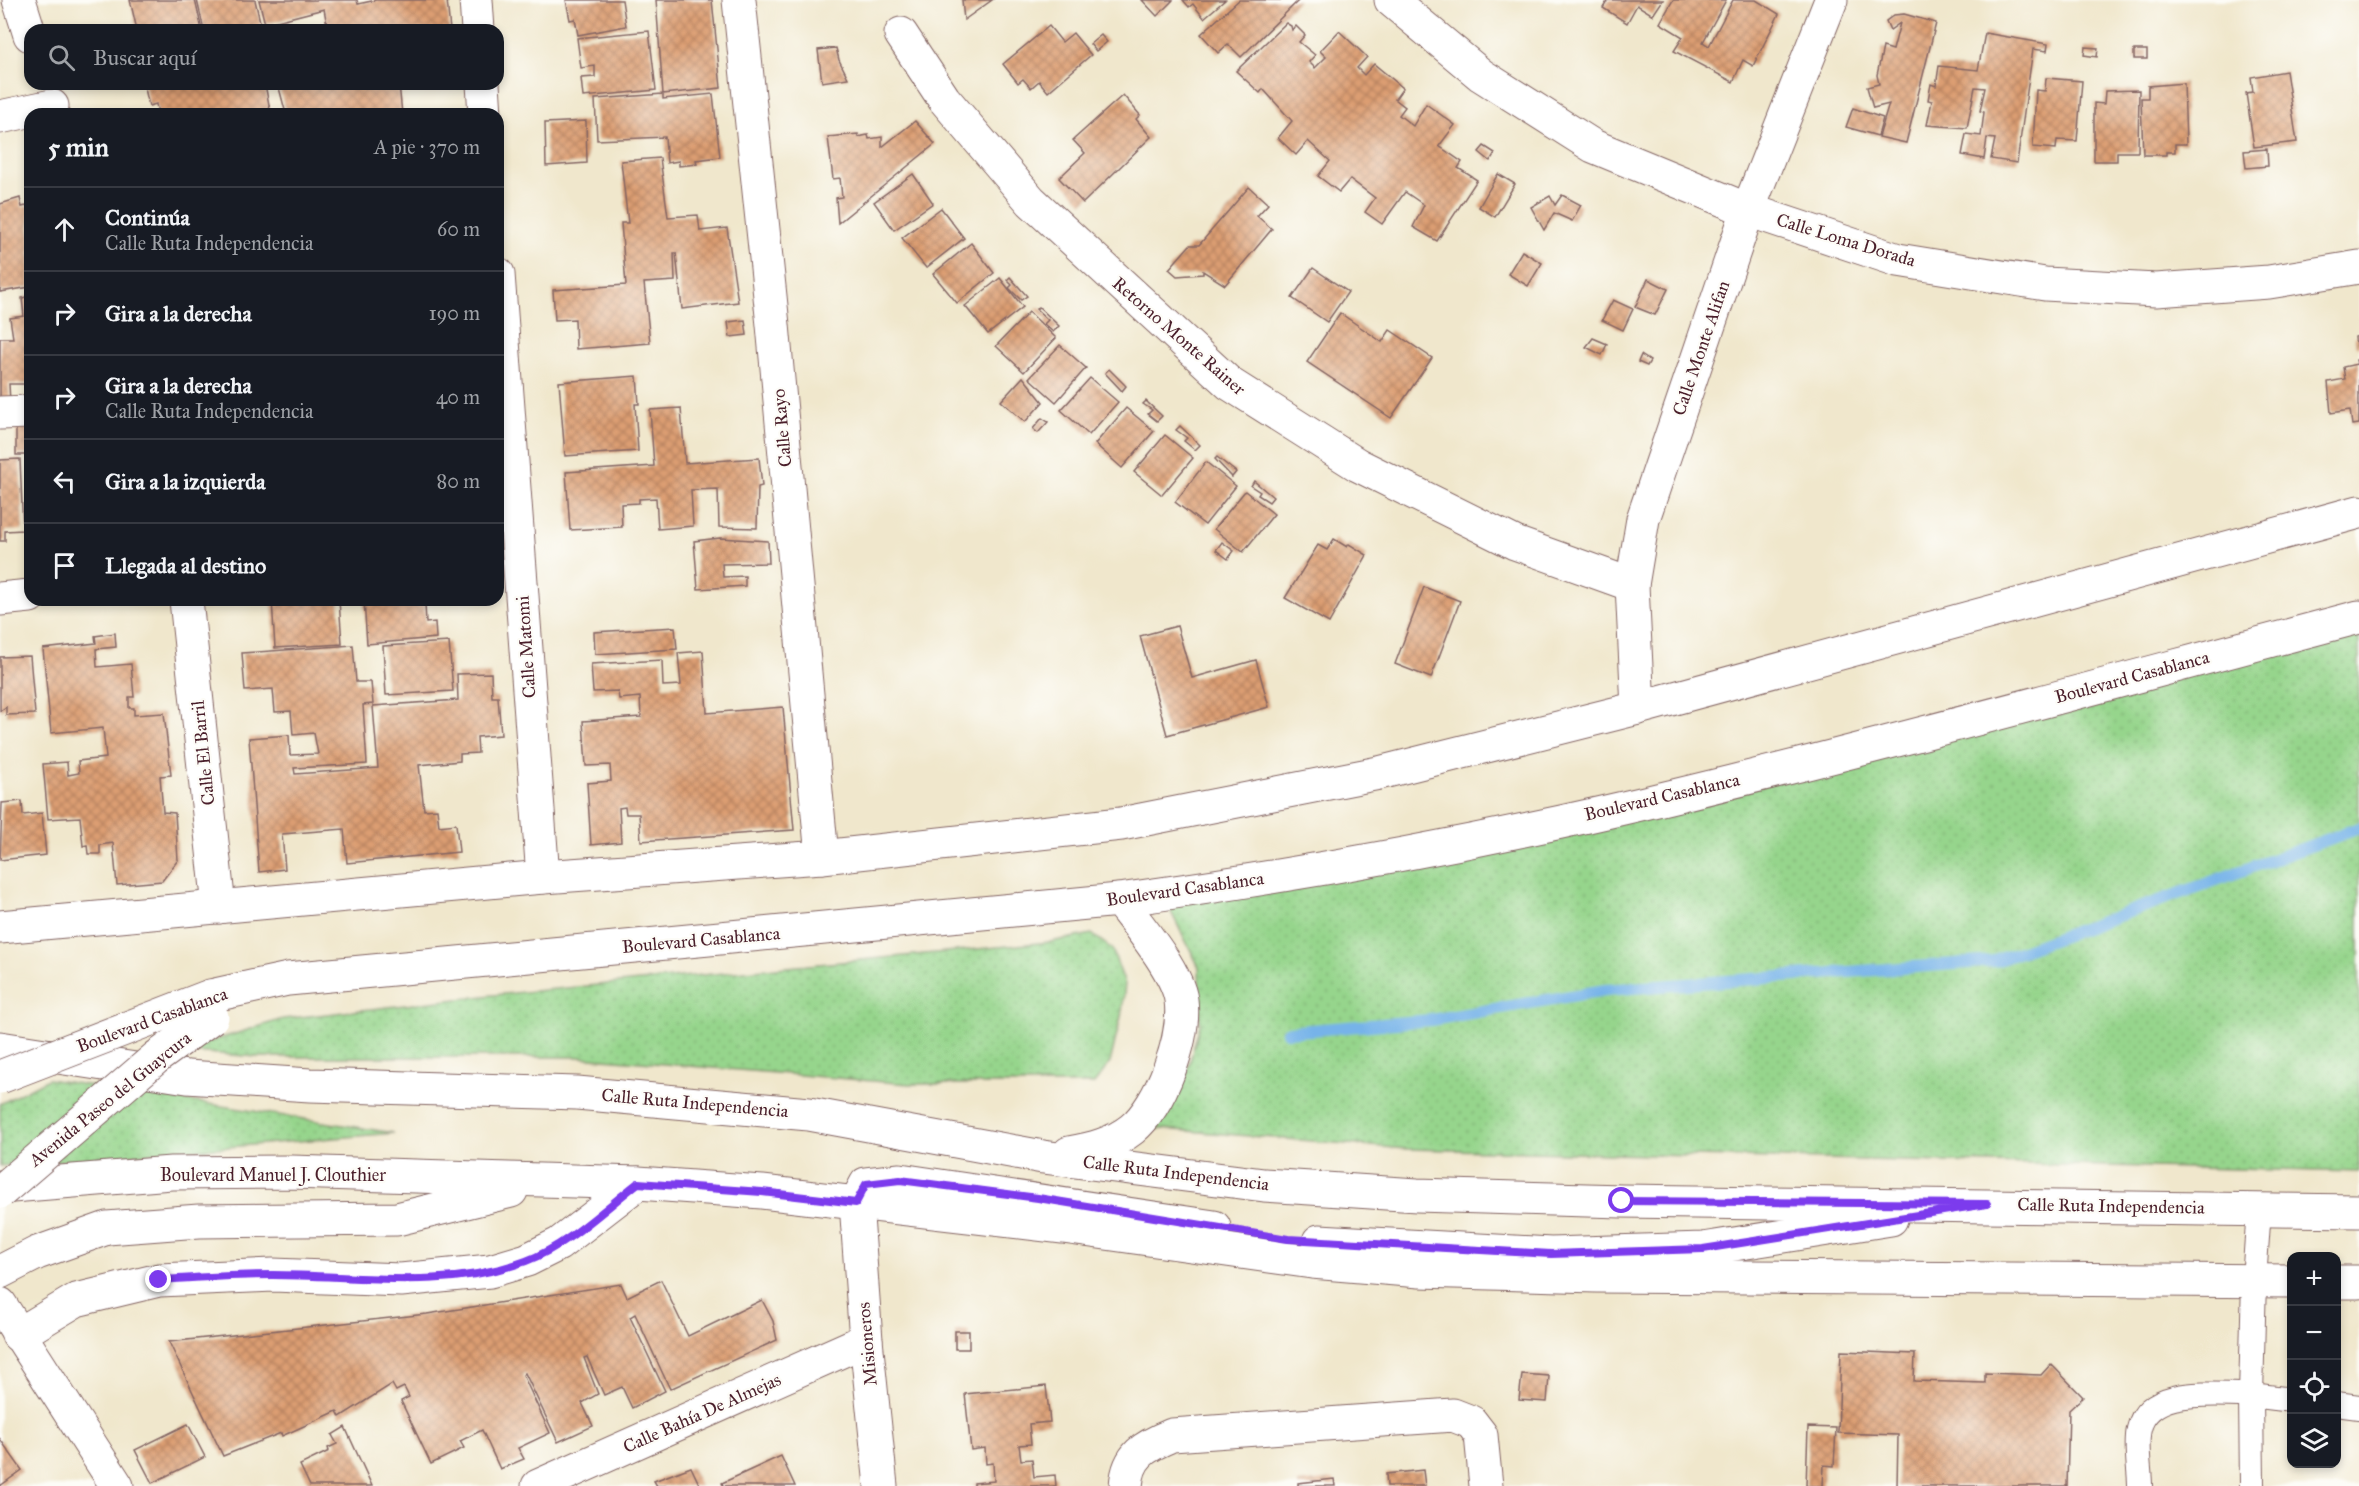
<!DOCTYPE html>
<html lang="es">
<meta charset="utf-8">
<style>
body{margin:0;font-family:"IM FELL Great Primer",serif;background:#20242c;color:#f1f3f6}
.controls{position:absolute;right:18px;bottom:18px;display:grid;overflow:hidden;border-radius:12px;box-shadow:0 3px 9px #0003}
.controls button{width:54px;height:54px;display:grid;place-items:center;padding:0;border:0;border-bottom:2px solid #363941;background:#171b24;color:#f1f3f6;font:30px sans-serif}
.stop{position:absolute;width:18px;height:18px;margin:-14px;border:4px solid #7c3aed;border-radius:50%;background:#fff}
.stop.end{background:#7c3aed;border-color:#fff;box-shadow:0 2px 6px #0008}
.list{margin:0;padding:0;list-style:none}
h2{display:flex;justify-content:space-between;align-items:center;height:78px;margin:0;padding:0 24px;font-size:26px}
h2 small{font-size:20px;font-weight:400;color:#9ea1a6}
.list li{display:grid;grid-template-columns:39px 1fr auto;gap:18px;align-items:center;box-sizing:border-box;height:84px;padding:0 24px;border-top:2px solid #363941}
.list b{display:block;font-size:22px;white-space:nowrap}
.list p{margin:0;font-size:20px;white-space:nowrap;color:#9ea1a6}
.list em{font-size:20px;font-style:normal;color:#9ea1a6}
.icon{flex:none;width:33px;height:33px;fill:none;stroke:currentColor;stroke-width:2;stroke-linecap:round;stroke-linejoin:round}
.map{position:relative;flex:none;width:2359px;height:1486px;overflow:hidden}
.search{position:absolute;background:#171b24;box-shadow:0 3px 9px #0003;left:24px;top:24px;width:480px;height:66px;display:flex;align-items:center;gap:15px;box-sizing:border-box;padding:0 21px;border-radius:18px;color:#9ea1a6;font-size:22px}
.panel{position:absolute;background:#171b24;box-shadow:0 3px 9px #0003;left:24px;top:108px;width:480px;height:498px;border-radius:18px}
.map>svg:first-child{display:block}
.grass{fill:url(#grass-dots);stroke:#707a5c;stroke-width:1.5}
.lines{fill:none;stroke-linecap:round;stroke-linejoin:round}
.stream{stroke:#76b3e9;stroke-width:12}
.building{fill:url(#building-cross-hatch)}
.service-casing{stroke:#846563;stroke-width:26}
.minor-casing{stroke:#846563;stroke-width:35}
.tertiary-casing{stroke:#846563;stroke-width:35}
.primary-casing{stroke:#846563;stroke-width:35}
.service{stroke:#fff;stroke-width:24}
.minor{stroke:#fff;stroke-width:33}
.tertiary{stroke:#fff;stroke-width:33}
.primary{stroke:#fff;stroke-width:33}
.tertiary-bridge-casing{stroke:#846563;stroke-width:35;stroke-linecap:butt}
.primary-bridge-casing{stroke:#846563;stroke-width:35;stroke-linecap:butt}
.tertiary-bridge{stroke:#fff;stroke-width:33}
.primary-bridge{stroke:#fff;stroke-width:33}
.route{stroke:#7c3aed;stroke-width:8}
.labels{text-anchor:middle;stroke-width:4.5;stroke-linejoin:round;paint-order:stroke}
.street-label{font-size:18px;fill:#4a1f2b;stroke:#fdfcf7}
</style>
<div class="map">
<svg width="2359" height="1486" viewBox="0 0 2359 1486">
<defs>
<pattern id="grass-dots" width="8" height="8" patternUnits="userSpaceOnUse" patternTransform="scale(1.5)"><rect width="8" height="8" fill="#96d58c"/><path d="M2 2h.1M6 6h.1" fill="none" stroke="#83b679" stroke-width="1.8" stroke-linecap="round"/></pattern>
<pattern id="building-cross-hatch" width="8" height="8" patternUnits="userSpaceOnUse" patternTransform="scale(1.5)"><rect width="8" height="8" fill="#dc9e72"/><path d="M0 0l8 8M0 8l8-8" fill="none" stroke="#b4805e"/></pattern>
</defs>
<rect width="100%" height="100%" fill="#fdfcf7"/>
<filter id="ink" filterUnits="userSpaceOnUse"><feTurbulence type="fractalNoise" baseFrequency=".0167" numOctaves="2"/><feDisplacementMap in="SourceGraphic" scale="12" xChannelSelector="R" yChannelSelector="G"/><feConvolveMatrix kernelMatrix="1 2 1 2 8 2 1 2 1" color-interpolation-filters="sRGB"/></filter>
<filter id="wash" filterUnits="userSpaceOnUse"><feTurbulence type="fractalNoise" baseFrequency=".008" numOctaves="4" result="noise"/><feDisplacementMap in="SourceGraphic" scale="24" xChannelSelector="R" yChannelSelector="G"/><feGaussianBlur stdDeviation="1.35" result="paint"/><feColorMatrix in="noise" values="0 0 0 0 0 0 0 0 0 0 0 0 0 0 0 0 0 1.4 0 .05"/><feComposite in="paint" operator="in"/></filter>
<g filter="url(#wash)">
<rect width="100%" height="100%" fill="#f0e7cc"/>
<g class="grass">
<path d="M2359,632V1172L1407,1149L1151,1128L1185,1079L1200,1024L1199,967L1168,906Z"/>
<path d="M1092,934L1112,949L1125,984L1122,1012L1110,1063L1094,1084H909L579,1057H258L180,1051L283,1019L493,995L1050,942Z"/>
<path d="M48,1079L394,1133L0,1166V1104Z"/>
</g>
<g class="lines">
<path class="stream" d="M1287,1032L1431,1020L1605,990L1995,961L2359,828"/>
</g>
<g id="blocks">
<g class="building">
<path d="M130,0H195L202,30H137Z"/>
<path d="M197,0H255L261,26L244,30H204Z"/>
<path d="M259,0H357L358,4L376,0H447L450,30H328L324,9L265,24Z"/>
<path d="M566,0H622L626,26L578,35L575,19L570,20Z"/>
<path d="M656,0H712L721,88L663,94V99L713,94L720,157L696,160L697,164L679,166V161L667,163L665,137L597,140L595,99L663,94Z"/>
<path d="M962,0H992L964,20Z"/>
<path d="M1142,0H1173L1157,16Z"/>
<path d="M1183,0H1225L1204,18L1193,4L1189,7Z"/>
<path d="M1239,0H1299L1241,57L1228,44L1218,53L1201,34Z"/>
<path d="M1608,0H1663L1653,15L1637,5L1627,23L1603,8Z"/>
<path d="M1673,0H1726L1703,42L1709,46L1733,0H1756L1779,14L1753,66L1743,60L1733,82L1674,51L1683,37L1660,23Z"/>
<path d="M1904,14L1936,23L1906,143L1879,137L1889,104L1873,108L1867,87L1879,84L1877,75L1883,47L1893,50L1900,23L1890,30L1886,21L1894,15Z"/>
<path d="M1286,23L1291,26L1292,30L1296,26L1305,35L1299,42L1315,55L1309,62L1315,68L1326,57L1320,51L1339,31L1367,57L1357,68L1364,75L1374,64L1403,88L1395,99L1405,107L1399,115L1413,126L1426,104L1455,125L1439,146L1462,162L1458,168L1477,180L1437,241L1413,227L1424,205L1405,192L1382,224L1365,212L1375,198L1350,179L1339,192L1318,176L1330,161L1308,141L1296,155L1278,138L1292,121L1263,89L1260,93L1236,71Z"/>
<path d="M1049,26L1062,42L1073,33L1091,55L1048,92L1039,81L1031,88L1023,79L1018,83L1003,64Z"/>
<path d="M649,31L656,90L583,97L581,78L595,77V66L581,68L577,38Z"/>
<path d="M1985,33L2048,44L2047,51L2033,49L2017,163L1991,159L1995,139L1987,138L1984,159L1962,155L1966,134L1981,136L1984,112L1980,111L1985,88L1975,87L1967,128L1927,125L1932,101L1928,100L1931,84L1936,86L1939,66L1978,70Z"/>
<path d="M1101,35L1107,42L1096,51L1090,44Z"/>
<path d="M2085,47L2098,48L2097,57L2084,55Z"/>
<path d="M836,48L839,60L848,78L822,82L818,50Z"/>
<rect x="2134" y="50" width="13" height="9"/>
<path d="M2286,71L2297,142L2254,147L2246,93L2253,92L2251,77Z"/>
<path d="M2046,78L2082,81L2077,141L2057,140L2056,149L2033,147L2036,90L2045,91Z"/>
<path d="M2184,83L2186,144H2175V152H2166V155H2143L2141,98H2148V86Z"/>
<path d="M144,84H265L270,110L249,114H158L156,104L149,106Z"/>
<path d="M278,84H399L402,114H286Z"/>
<path d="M2139,90L2138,152H2117V161H2094V103L2104,104L2105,91Z"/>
<path d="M1123,95L1140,115L1136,119L1151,137L1083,203L1059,178L1085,153L1073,140Z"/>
<path d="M1853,108L1883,118L1878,136L1846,127Z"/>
<path d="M586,121L587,163L546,166L545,123Z"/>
<path d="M915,121L935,144L838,223L836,198L842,197L840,178L833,179L828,137L858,134V137L868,135L869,139L882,137V147Z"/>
<path d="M1484,146L1495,153L1490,161L1479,152Z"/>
<path d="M2267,149L2268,166L2246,168L2244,151Z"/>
<path d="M660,158L668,217L698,215L700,231L727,228L738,302L682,309L676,253H674L675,281L644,283L650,343L576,349L575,319L555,320L553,290L626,285L621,223H628L621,161Z"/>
<path d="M913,174L933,203L894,230L874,202Z"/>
<path d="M1498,174L1515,184L1495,217L1479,207Z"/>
<path d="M1249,187L1268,204L1257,216L1272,229L1225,285L1203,271V274L1177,276L1169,269L1190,245H1199Z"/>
<path d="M1562,195L1581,205L1572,221L1554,213L1544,230L1531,207L1550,196L1555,205Z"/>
<path d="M20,198L22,207L30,205V287L0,292V204Z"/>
<path d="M941,208L964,238L926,268L902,238Z"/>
<path d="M971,243L994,273L957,303L933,274Z"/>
<path d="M1522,251L1542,263L1528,286L1508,274Z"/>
<path d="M1313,268L1348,292L1327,322L1292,298Z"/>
<path d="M1010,277L1027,296L1021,300L1009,288L1012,285L1007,280Z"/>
<path d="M1000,278L1023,307L988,334L965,306Z"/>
<path d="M1648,279L1668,289L1655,315L1635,307Z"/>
<path d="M30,296V340H26L30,384H9L10,402L0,403V338H13L10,318L24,316L22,298Z"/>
<path d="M1613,300L1633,309L1623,330L1602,320Z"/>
<path d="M1039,307L1059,326L1053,332L1044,324L1048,320L1036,309Z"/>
<path d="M1029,312L1056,338L1024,372L996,346Z"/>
<path d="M1340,313L1382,342L1390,330L1432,358L1391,418L1307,362Z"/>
<path d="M745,320L747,335L730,337L728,322Z"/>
<path d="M2359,336V346H2356L2355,337Z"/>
<path d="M1593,338L1607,344L1602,355L1586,347Z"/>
<path d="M1060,345L1086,368L1056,402L1029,378Z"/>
<path d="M1641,355L1650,361L1647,366L1638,362Z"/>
<path d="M2359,359V424L2352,425L2350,410L2331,413L2328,382L2345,379L2343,367L2357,364L2356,360Z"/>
<path d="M1109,369L1126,386L1122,391L1105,373Z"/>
<path d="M637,376L639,404H635L638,451L565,456L559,382Z"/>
<path d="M1023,377L1043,402L1025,422L1001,401Z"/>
<path d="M1090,378L1118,402L1089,435L1061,410Z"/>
<path d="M1146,401L1162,416L1157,421L1148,414L1152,410L1143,404Z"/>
<path d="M681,408L685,463L759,458L762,486L758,487L757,528L719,527L718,489L691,490L693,526L658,529L656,498L639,499V503L621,504L622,527L570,530L566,472L654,466L650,410Z"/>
<path d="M1126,408L1154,431L1122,468L1095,444Z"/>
<path d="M1042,418L1048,422L1038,433L1033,429Z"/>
<path d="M1180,426L1200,445L1195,450L1184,441L1187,438L1176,430Z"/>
<rect x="16" y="428" width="14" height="27"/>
<path d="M1165,435L1193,458L1162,495L1134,472Z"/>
<path d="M1217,457L1236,472L1232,477L1215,459Z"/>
<path d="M20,459L23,530L5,531V541H0V460Z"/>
<path d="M1206,462L1236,486L1205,525L1175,502Z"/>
<path d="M1254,481L1273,497L1269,502L1258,495L1260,492L1251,486Z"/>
<path d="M1245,491L1274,514L1243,552L1214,529Z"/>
<path d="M720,538L768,541L769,563L722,564L723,577L745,576V586L698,589L694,541Z"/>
<path d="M1334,539L1347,547L1349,544L1367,555L1329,623L1285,598L1318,545L1327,550Z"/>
<path d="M1222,542L1234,551L1228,559L1216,550Z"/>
<path d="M1424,587L1460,601L1431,678L1395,664Z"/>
<path d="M272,600H339L342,644L275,648Z"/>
<path d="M364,600H428L425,604L426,623L435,622L436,638L367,644Z"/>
<path d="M1177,626L1192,678L1256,660L1269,707L1167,735L1140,636Z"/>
<path d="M675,627L677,649L595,654L594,632Z"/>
<path d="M115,633L116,647L96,649L97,667L131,664L134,697H129V708H134V715L164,713L171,775L160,776L163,812L175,813L178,860L162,881L117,885L113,843L100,845V854H88L87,845L83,846L80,817L48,819L43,764L67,762L68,775L79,773L78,761L106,758L103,728L51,733L43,649L96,643L95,636Z"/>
<path d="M449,642L453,691L386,695L383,646Z"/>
<path d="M353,645L356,682H371L373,704L363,705L367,764L294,768L295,774L378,768L373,706L458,700L457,674L491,673L492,697H498L501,735L477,737L478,753L460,754V761L419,765L424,810L437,809L439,826L456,824L459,852L347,863L344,829L282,834L285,869L259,872L249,738L289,735L290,755L318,754L314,733L293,735L291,711L275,712L273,689L245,691L242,653Z"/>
<path d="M703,651L707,713L783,707L794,830L641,841L639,814H626L625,807L619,808L621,842L591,845L587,783L611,781L610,765L586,766L583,721L641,717L640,697L619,699L618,691L593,692L591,664L662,660L663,686L681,685L678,653Z"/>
<path d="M30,656L35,714L6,715V707L0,711V657Z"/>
<path d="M22,801L23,815L42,813L46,855L0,860L2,803Z"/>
<path d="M661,1280L688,1336L762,1300L773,1321L777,1340L670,1389L635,1314L630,1317L665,1391L632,1408L622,1387L604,1395L587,1357L584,1358L598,1394L582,1403L593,1426L558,1442L525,1373L523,1375L550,1433L518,1448L524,1459L500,1469L482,1430L460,1441L464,1448L431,1464L401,1401L409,1397L404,1387L396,1391L392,1384L340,1417L337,1411L282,1436L281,1433L223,1456L169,1342L427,1314L621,1284L627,1297Z"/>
<rect x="955" y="1331" width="14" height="18"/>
<path d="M1841,1351L1915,1354L1914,1381L1985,1383V1373L2041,1375L2051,1364L2083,1397L2069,1410L2067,1486H1897L1898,1435L1838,1433Z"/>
<path d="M1522,1374L1549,1376L1547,1402L1519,1400Z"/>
<path d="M1046,1386L1050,1422L1029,1424L1031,1444L1019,1445L1021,1460L1032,1459L1034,1477L1055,1475L1056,1486H974V1483L994,1481L993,1463L986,1464L985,1448L971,1450L965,1394Z"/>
<path d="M188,1424L205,1457L152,1483L135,1450Z"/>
<path d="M345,1427L372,1486H310L300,1465L329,1451L328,1448L337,1444L332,1435Z"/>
<path d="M1808,1427L1836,1428L1834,1466L1824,1465L1823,1486H1806Z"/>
<path d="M0,1439L22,1470L0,1486Z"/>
<path d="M781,1456L795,1486H723L722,1483Z"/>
<path d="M691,1467L700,1486H657L654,1481Z"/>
<path d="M1423,1470L1425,1486H1387L1386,1474Z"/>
<path d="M1334,1479L1335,1486H1298V1483Z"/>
</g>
</g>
</g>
<g filter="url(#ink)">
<use href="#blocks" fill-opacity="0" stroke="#846563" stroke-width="1.5"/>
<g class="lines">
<defs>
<g id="service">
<path d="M2259,1209L2254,1280L2251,1395L2292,1400"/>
<path d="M2336,1404L2359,1407"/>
<path d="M2140,1486C2140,1469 2135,1446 2139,1429C2149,1385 2216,1396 2251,1395L2252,1486"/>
</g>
<g id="minor">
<path d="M19,0L30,35"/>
<path d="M476,0L478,30"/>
<path d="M739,0L773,325L822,857"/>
<path d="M901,34L944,99L1031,201L1230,384L1358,465L1515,543L1632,585"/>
<path d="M483,84L485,114"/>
<path d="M0,117L52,106"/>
<path d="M498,274L543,877"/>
<path d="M0,413L30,412"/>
<path d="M0,599L30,596"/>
<path d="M186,600L219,907"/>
<path d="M856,1203L866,1340L881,1486"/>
<path d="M0,1304L117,1486"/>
<path d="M18,1335L76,1300L159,1280L273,1275L401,1280L490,1271L527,1260L559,1244L638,1183"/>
<path d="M538,1486L866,1340"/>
<path d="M1126,1486C1128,1455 1145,1446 1172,1435L1453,1415L1471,1422L1481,1435L1486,1486"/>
</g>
<g id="tertiary">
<path d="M1391,0L1481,75L1593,146L1748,210L1898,260L2045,284L2156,290L2269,282L2359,267"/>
<path d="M1638,708L1632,585L1643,519L1748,210L1831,0"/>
</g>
<g id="primary">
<path d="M0,927L543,877L822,857L1121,824L1379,773L1638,708L2359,512"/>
<path d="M210,996L288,979L1119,900C1306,874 1494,840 1678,795C1906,740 2132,677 2359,617"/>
<path d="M0,1048L187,1077L310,1085L577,1093L809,1114L1043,1157L1264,1185L1417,1195L1622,1201L2359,1211"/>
<path d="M1069,1153C1092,1149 1113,1144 1132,1129C1161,1105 1186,1038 1181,1000C1177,971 1137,924 1119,900"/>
<path d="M0,1187L171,1173L292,1172L638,1183L762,1192L1063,1227L1312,1262L1420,1271L1596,1276L2292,1281"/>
<path d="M856,1203L866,1184L900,1180L1214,1227"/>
<path d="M1319,1241L1551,1254L1703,1249L1891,1219"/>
<path d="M0,1272L37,1253L107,1228L199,1221L397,1219L511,1191"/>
<path d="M2336,1282H2359"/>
</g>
</defs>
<use href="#service" class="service-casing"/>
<use href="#minor" class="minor-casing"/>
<use href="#tertiary" class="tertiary-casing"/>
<use href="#primary" class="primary-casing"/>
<use href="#service" class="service"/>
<use href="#minor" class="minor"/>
<use href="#tertiary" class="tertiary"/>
<use href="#primary" class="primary"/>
<defs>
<path id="tertiary-bridge" d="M0,1192L157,1057L212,1017"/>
<path id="primary-bridge" d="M0,1077L210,996"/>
</defs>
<use href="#tertiary-bridge" class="tertiary-bridge-casing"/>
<use href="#primary-bridge" class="primary-bridge-casing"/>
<use href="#tertiary-bridge" class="tertiary-bridge"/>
<use href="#primary-bridge" class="primary-bridge"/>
</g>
</g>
<g class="lines" filter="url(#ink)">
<path class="route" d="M159,1280C197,1278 235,1275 273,1275C357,1275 445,1291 526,1261C568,1245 603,1210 638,1183L762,1192L856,1203L866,1184L900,1180L1038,1198L1288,1239L1551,1254L1703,1249L1987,1204L1622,1201"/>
</g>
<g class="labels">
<g class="street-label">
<text transform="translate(1846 240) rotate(17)" y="6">Calle Loma Dorada</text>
<text transform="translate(1179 336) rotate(41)" y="6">Retorno Monte Rainer</text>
<text transform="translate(1701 348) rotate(-71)" y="6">Calle Monte Alifan</text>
<text transform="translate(782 428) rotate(-95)" y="6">Calle Rayo</text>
<text transform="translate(526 647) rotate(-94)" y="6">Calle Matomi</text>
<text transform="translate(2132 677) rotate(-15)" y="6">Boulevard Casablanca</text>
<text transform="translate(203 753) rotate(-96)" y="6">Calle El Barril</text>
<text transform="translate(1662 797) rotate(-13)" y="6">Boulevard Casablanca</text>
<text transform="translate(1185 889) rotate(-8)" y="6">Boulevard Casablanca</text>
<text transform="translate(701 940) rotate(-5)" y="6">Boulevard Casablanca</text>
<text transform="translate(152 1020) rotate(-20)" y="6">Boulevard Casablanca</text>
<text transform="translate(110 1099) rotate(-39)" y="6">Avenida Paseo del Guaycura</text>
<text transform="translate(695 1103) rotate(5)" y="6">Calle Ruta Independencia</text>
<text transform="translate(1176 1173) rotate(7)" y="6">Calle Ruta Independencia</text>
<text x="273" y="1181">Boulevard Manuel J. Clouthier</text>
<text transform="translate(2111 1206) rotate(1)" y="6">Calle Ruta Independencia</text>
<text transform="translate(867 1344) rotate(-95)" y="6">Misioneros</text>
<text transform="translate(702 1413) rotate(-24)" y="6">Calle Bahía De Almejas</text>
</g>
</g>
</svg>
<div class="controls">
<button>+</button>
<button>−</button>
<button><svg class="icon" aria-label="locate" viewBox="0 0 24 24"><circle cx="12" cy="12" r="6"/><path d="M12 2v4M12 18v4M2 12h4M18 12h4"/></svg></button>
<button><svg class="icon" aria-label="layers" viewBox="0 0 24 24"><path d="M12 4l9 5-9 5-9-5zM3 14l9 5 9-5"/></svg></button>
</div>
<div class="stop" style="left:1622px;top:1201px"></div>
<div class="stop end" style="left:159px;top:1280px"></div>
<div class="search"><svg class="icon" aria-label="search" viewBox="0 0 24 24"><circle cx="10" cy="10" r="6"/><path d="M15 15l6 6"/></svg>Buscar aquí</div>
<section class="panel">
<h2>5 min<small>A pie · 370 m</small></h2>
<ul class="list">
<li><svg class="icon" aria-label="ahead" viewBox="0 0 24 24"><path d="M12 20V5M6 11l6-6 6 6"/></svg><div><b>Continúa</b><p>Calle Ruta Independencia</p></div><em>60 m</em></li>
<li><svg class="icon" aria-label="right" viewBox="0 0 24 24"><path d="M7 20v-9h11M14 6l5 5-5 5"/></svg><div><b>Gira a la derecha</b></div><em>190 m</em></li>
<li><svg class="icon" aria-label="right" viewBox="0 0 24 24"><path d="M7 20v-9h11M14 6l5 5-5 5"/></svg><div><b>Gira a la derecha</b><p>Calle Ruta Independencia</p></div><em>40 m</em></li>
<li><svg class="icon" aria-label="left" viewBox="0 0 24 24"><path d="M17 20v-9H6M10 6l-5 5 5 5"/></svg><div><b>Gira a la izquierda</b></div><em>80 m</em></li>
<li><svg class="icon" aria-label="arrive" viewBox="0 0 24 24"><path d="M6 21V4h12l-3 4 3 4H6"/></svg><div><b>Llegada al destino</b></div></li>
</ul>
</section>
</div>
